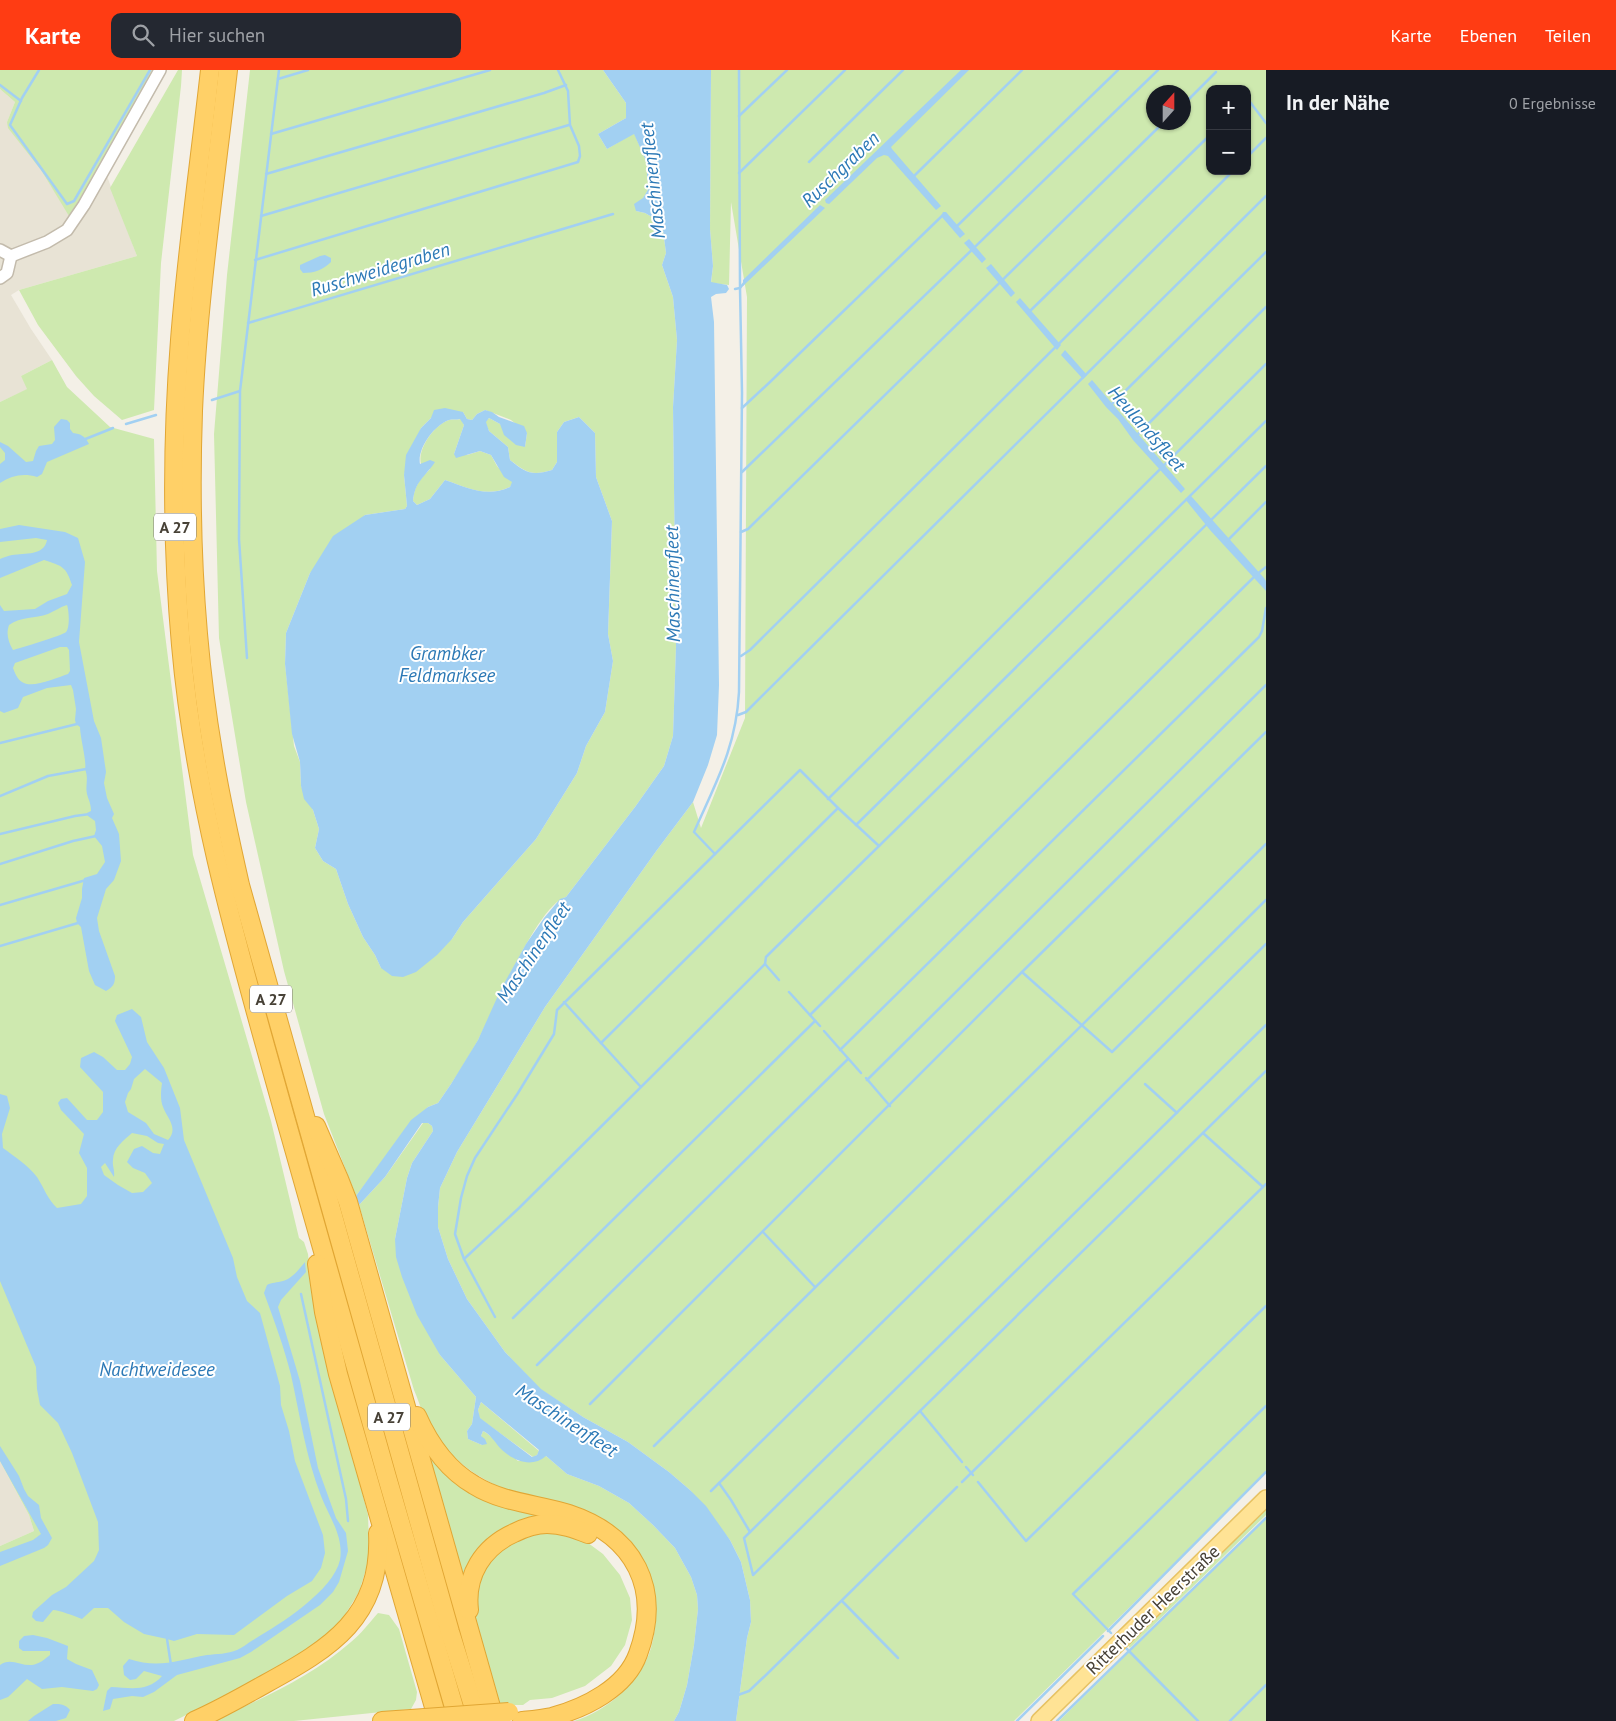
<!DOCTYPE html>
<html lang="de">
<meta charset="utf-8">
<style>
body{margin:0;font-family:"PT Sans",sans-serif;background:#242831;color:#f1f3f6}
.controls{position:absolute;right:15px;top:15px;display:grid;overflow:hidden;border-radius:10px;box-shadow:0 1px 4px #0004}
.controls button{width:45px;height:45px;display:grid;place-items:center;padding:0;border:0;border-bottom:1px solid #363941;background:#171b24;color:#f1f3f6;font:25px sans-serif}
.compass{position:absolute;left:1146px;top:15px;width:45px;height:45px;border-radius:50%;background:#171b24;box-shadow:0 1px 4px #0004;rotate:21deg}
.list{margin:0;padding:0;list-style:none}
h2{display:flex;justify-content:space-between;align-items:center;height:65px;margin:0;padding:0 20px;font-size:21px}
h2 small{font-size:16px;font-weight:400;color:#9ea1a6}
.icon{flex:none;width:28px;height:28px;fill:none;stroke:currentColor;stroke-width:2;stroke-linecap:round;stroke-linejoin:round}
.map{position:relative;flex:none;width:1266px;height:1651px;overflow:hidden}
header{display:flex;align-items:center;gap:30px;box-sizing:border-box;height:70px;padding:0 25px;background:#ff3c13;color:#fff}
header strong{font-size:24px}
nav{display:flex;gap:28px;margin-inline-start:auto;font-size:18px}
.search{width:350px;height:45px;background:#242831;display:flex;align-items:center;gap:12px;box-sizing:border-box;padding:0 18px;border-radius:10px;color:#9ea1a6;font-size:19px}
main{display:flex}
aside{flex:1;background:#171b24}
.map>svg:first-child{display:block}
.residential{fill:#e8e3d5}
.green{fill:#cee9af;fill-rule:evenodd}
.water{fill:#a2d0f2;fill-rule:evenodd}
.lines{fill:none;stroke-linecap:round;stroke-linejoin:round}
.stream{stroke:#a2d0f2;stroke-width:2.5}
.minor-casing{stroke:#c3bbac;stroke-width:14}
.major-casing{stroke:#e7c263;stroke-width:18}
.highway-casing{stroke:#e1a634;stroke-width:20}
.minor{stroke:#fff;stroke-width:11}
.major{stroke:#ffe395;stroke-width:15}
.highway{stroke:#ffd067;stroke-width:18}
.highway-bridge-casing{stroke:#e1a634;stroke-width:20;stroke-linecap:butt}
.highway-bridge{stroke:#ffd067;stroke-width:18}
.labels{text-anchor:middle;stroke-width:4;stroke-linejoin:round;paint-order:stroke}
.shield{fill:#fff;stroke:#7e7a72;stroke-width:1}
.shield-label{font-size:16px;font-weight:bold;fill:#474136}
.street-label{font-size:18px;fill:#474136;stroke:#fff}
.water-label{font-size:19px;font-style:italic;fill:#2c79b6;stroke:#fff}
</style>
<header>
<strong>Karte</strong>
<div class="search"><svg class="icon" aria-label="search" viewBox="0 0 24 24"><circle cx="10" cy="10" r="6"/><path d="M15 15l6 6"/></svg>Hier suchen</div>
<nav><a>Karte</a><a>Ebenen</a><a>Teilen</a></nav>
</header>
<main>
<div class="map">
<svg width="1266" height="1651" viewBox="0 0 1266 1651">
<rect width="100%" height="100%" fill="#f4f0e7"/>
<g class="residential">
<path d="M0,19L15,32L7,52L41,100L69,145L102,93L137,186L19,220L11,225L31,259L52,290L21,306L28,319L0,332Z"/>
<path d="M0,1391L29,1445L34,1461L0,1476Z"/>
</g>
<g class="green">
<path d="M0,0H152L102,93L69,146L41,100L8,58L7,52L15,32L0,19Z"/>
<path d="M178,0H182L181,16L161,193L154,340L122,350L94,326L76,306L38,255L19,220L137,186L110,118Z"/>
<path d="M250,0H603L626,33V48L598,64L607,79L634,63L647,93V106L649,118L636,141L645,143L652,147L663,160L666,183L662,195L673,227L677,270L673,337L676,576L673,666L664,696L635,737L566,827C538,834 492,944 477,972C465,993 452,1013 438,1033L428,1037L382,1092L356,1126L324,1044L284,901L246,732L219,568L214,364L227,205ZM485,340L511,350L527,363L525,377L500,354L489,348L485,352L489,361L508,377L510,390C527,403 532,406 552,400L557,392V362L564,352L579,347L595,363L596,407L612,451L608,564L613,591L605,642L586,676L577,703L536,769L463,852L452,869L381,898L375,885L363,867L348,834L336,799L323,791L315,778L319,759L313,740L301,716L300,692L294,676L285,594L286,563L310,503L365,445L405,439L407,436L404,405L421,358L431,348L463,342L467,349L472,350L477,344Z"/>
<path d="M711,0H1266V1403L1014,1651H736L747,1568L751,1552L750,1530L741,1492L730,1470L690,1420L669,1402L628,1372L583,1347L540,1319L505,1282L467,1229L448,1189L438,1157V1137L440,1118L457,1082L545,937L657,780L693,732L701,758L745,648L747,227L731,132L729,215L711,213L713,196L710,159ZM1210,19H1247V101H1210ZM1154,22H1184V52H1154Z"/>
<path d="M52,290L67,317L110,357L154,369L157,501L193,785L271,1051L299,1168L304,1172L308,1184L312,1225L368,1445L369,1473L368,1493L359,1522L340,1553L321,1571L241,1618L174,1651H0V1476L34,1461L29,1445L0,1391V332L27,319L21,306Z"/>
<path d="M461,349L464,355L454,384L467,385L480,381L491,385L497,396L513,412L510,417C485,428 469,418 445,410L430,429L417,435L413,431C414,416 420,409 430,399L421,394C417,379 434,355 449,350C452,349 457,350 461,349Z"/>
<path d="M423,1053H428L432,1056L433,1061L412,1093L407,1108L395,1169L440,1285L476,1327L472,1354L467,1361L468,1369L482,1375L481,1366L483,1361C489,1363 511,1385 518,1391L546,1386L567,1404L599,1416L629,1433L653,1455L675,1478L691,1507L697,1525L698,1539L694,1575L687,1615L679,1642L674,1651H574C607,1641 641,1612 651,1578C658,1552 658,1525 647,1501C613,1421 538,1444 479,1406C457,1393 437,1371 426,1348C421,1340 418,1329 414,1320L359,1135L385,1107Z"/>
<path d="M481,1332L539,1381L537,1385L533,1387L479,1348L478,1340Z"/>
<path d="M418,1356L445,1398L560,1446L517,1456L464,1521Z"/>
<path d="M1266,1432V1445L1130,1578L1124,1571Z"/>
<path d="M1266,1448V1651H1059Z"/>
<path d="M539,1461L566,1462L580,1467L603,1484L620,1505L630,1528L632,1550L625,1575L611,1596L585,1616L552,1628L530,1630L523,1635H499L475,1551L472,1528L476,1508L502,1474Z"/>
<path d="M378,1543L389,1545L399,1559L417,1622L416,1630L411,1639L294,1651H213C261,1629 311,1607 351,1572C361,1564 369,1553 378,1543Z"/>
</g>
<g class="water">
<path d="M603,0H711L710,159L713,196L711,212L727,215L729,219L726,223L716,224L711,227L714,252L719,615L717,665L708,695L693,732L657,780L545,937L457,1082L440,1118L438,1137V1157L448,1189L467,1229L505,1282L541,1319L583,1347L628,1372L669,1402L690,1420L706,1436L730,1470L741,1492L750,1530L751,1552L747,1568L736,1651H674L679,1642L687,1615L694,1575L698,1539L697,1525L691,1507L675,1478L653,1455L629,1433L599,1416L567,1404L546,1386C531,1399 512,1390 500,1378C495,1372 490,1364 483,1361L481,1366L485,1369L487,1374L482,1375L468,1369L467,1361L472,1354L476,1327L440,1285L417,1245L402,1207L396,1187L395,1169L407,1108L412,1093L433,1061L432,1056L428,1053H422L385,1107L359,1135L356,1126L411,1050L428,1037L438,1033L451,1014L478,970L501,919L526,874L544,848L560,829L566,827L635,737L664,696L673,666L676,576L673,337L677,270L673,227L662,195L666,183L663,160L652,147L645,143L636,141L634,134L643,128L649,118L647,106V93L634,64L607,79L598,64L626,48V33ZM481,1332L539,1380L537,1385L532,1387L480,1348L478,1340Z"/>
<path d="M961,0H969L891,77L892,79L941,136L936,140L888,86L884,85L877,88L829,134L826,133L825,130Z"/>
<path d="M820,135L825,138L743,216V210Z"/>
<path d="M943,142H946L965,164L960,168L941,146Z"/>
<path d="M969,169L986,189L982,193L964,173Z"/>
<path d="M325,185L331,188V192C323,200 314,203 303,203L300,199V195L320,186Z"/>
<path d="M991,194L1015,223L1011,227L986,198Z"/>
<path d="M1020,228L1061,275L1057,280L1016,232Z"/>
<path d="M1065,280L1087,305L1083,309L1061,285Z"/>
<path d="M1092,310L1185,419L1181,423L1133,370L1118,349L1106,337L1088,314Z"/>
<path d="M445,338L463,342L467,349L472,350L477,344L485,340L492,342L499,347L524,356L527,363L525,377L516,375L504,365L500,354L489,348L486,352L489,361L508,377L510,390C526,403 532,406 552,400L557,392V362L564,352L579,347L595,363L596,407L612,451L608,564L613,591L605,642L586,676L577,703L536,769L463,852L452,869L437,885L416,902L403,907L392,906L381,898L375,885L363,867L348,834L336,799L323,791L315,778L319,759L313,740L304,729L301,716L300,692L292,664L285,594L286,563L310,503L333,466L365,445L405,439L407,436L404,405L406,385L421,358L431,348L434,340ZM460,349L464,355L454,384L456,388L480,381L491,385L504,407L512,412L510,417C486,428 469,418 445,410L430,429L417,435L413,431C415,411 425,407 435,392L430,390L420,394C417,379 434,355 449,350C452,349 457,350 460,349Z"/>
<path d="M61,349L67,350L70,353V359L73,363C81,364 85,366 89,374L47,392L42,404L37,407C24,403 12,405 0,413V394L5,390V383L0,377V372L8,376L26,392L33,391L36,381L39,376L52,374L55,370L54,357Z"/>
<path d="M1191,426L1264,508L1266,511V521L1210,460L1185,429Z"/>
<path d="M19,455L65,462L78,468L85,492L79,572L94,651L101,668L106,702L104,713L107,728L114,744L112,748L119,764L121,791L114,810L106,819L97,848L99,861L115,906C115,914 113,917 106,921L95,915L89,901L81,857L77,853L76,848L82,828V819L84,808L97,804L105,792L102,776L94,766L96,760L95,751L88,746L87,743L91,741C91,734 89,731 87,724C85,715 89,709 85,699C87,692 80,667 80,657L76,654L75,650L76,639L73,620L71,615L47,618L23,627L18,638L4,643L0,641V535L4,541L35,539L48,531L67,524L72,515C66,496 62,496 44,490L0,508V489C4,487 8,486 12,485C25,483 44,486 47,470L36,468L0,472V459ZM67,535C69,540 70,558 66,562C64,565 17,579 13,580C8,571 6,564 9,555C21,546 35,549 48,544C55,541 60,537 67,535ZM60,577H67L69,580L70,601L68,604C56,608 32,619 22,612C17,609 15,603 13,598L15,593Z"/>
<path d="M132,939L141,947L147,972L164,998L180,1038L184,1070L233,1188L237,1207L247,1231L260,1243L280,1316L281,1335L289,1361L295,1391L323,1465L325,1483L321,1498L312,1511L287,1526L234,1565L197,1564L174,1571L167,1569L144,1564L124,1552L108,1538H94L82,1549C74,1546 59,1540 53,1540L43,1552L36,1551L32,1547L33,1542L52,1525L66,1517L94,1491L99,1480L98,1452L72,1383L58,1353L40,1335L37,1319L36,1297L0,1211V1024L7,1026L10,1038L2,1064L3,1078C15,1087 28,1095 37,1107C44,1118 48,1130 57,1138L81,1134L87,1126V1098L79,1083L84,1064L61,1040L58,1033L61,1029L67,1028L87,1050H97L103,1042V1022L80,997L81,988L94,982L103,987L117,1000H125L130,994L132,987L115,951L117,945ZM145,999L162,1013C161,1020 160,1030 163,1037C167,1048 179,1058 168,1070L154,1064L146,1053L128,1042L125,1032L128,1023L131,1019L134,1009ZM132,1063L147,1066L158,1073L164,1074L160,1084L153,1083L142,1076L134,1079L127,1092L133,1098L145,1103L152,1113L143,1122L132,1123L118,1115L104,1105L101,1097L105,1093L114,1107C115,1100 112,1096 113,1090C113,1078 124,1070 132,1063Z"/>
<path d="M305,1192L306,1202L281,1230L278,1237L300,1311L318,1398L336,1448L346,1463L348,1481L339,1512L333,1522L320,1535L251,1582L240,1588L177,1605L154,1622L143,1627L132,1626L113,1629L110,1639L103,1641L107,1621L111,1617C131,1618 148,1622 162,1606L144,1601L136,1609L130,1610L124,1605L123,1596L129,1589C159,1599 178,1590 207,1585C216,1584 228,1584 237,1580C242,1578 248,1573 253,1570C279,1555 333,1521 340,1490C344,1466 329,1447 321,1426C306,1387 300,1346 291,1305C284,1277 274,1250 264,1223L267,1215C272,1212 277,1213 283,1211C293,1208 299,1199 305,1192Z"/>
<path d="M0,1376L19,1406L24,1419L28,1426L39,1435L41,1448L52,1468L48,1475L44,1478L0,1496V1482L33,1470L41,1464L0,1391Z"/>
<path d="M33,1565L47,1568L68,1576L67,1589L76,1594L92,1600L99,1615L97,1619L93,1621L62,1617L42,1619L27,1609L8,1627L0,1630V1595C10,1587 21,1596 32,1595C39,1594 45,1589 50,1585V1581H23L19,1578V1571L24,1566Z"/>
<path d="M53,1634C60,1634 65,1634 70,1640L66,1648L56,1651H28L34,1646Z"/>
</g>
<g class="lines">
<g class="stream">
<path d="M39,0L22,28L10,55L67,134L74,131L150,0"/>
<path d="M278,9L308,0"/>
<path d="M0,15L21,31"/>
<path d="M1247,28L1266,53"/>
<path d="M1184,34L1216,2"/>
<path d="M739,46L787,0"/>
<path d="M271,64L490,0"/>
<path d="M1247,87L1266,68"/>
<path d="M809,92L903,0"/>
<path d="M739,103L845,0"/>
<path d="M266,104L544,23L566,15"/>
<path d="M913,107L1022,0"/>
<path d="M261,146L569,55"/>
<path d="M956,157L1118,0"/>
<path d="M255,190L578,92L580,86L579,76L570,55L568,21L558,0"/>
<path d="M735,219L740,218L744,213"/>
<path d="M1029,242L1210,65"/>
<path d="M248,253L613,144"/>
<path d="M240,322L239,469L247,588"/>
<path d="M212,330L240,321L279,0"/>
<path d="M1111,335L1266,182"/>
<path d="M742,338L770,312L943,145"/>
<path d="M126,354L156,345"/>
<path d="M1137,365L1266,237"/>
<path d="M83,370L113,358"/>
<path d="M742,402L1158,0"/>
<path d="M741,462L748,459L1164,52"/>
<path d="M1228,470L1266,432"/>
<path d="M741,586L750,580L1233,101"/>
<path d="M738,645L746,642L752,636L1266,126"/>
<path d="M0,673L77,654"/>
<path d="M0,726L48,706L86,699"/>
<path d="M828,729L1266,294"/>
<path d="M856,755L1266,351"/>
<path d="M0,764L75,746L90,744"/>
<path d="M715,784L800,700L838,738L879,776"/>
<path d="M0,794L73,771L96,766"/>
<path d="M0,835L86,810"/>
<path d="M0,876L78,853"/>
<path d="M765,894L779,910"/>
<path d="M1022,902L1112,982L1266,830"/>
<path d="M789,922L820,956"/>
<path d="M564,932L640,1016"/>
<path d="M810,945L1256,505L1266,497"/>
<path d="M1266,955L744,1468L753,1505L1266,1001"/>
<path d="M824,961L861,1003"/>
<path d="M601,973L838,738"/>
<path d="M840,980L1259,567L1262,561L1266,538"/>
<path d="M866,1008L890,1036"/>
<path d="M867,1010L1266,615"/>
<path d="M1145,1014L1177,1043"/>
<path d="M1203,1063L1263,1117"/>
<path d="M763,1162L815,1217"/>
<path d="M464,1189L519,1138L765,894L766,887L770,883L1266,396"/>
<path d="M301,1224L346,1429L348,1451"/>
<path d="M495,1247L464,1189L455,1164L461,1128L467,1106L475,1088L518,1023L554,964L557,940L715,784L694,762C716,712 736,678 739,622L742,323L740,218L739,0"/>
<path d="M513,1248L815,951"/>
<path d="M537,1295L848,989"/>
<path d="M590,1334L1022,902L1266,662"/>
<path d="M920,1341L962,1392"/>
<path d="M654,1376L1266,774"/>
<path d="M966,1397L973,1405"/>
<path d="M962,1412L1266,1114"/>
<path d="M978,1412L1026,1471L1266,1236"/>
<path d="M719,1413L731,1430L750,1462"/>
<path d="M711,1421L1266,874"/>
<path d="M842,1531L898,1588"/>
<path d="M1108,1561L1266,1402"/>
<path d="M1111,1563L1073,1524L1266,1336"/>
<path d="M167,1569L171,1595"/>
<path d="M1124,1576L1198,1651"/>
<path d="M738,1625L749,1621L767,1604L957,1417"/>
<path d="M1017,1651L1103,1566"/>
<path d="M1057,1651L1266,1448"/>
<path d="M1230,1651L1266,1615"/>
</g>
<defs>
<g id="minor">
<path d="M0,180L11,186L47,172L67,160L84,135L160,0"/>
<path d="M0,208L7,203L11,186"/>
</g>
<path id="major" d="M1039,1651L1266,1428"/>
<g id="highway">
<path d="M210,0C200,90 187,180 180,270C172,371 172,474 181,575C195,737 242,892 285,1047C341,1249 399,1450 458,1651"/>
<path d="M228,0C215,113 198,227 193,341C189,454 194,570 213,682C220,727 230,771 240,815L450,1562L478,1651"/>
<path d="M316,1056L339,1109L348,1132L495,1651"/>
<path d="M317,1194L324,1242L338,1304L438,1651"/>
<path d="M417,1346C429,1373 448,1400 474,1415C503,1433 538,1434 569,1444C635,1466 662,1519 638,1584C626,1618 585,1638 552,1647C543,1649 532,1650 522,1651"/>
<path d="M469,1540C465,1505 483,1477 514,1463C524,1458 536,1454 547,1454C562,1454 575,1459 588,1464"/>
<path d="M194,1651C219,1640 242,1627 265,1614C331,1578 382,1547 378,1463"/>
<path d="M382,1651L425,1648"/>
</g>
</defs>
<use href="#minor" class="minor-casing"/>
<use href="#major" class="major-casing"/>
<use href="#highway" class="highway-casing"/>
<use href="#minor" class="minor"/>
<use href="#major" class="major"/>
<use href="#highway" class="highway"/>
<defs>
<path id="highway-bridge" d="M425,1648L509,1642"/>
</defs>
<use href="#highway-bridge" class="highway-bridge-casing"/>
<use href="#highway-bridge" class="highway-bridge"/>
</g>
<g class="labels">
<g class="shield">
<rect x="154" y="443.5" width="42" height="27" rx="4"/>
<rect x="250" y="915.5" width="42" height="27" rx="4"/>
<rect x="368" y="1333.5" width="42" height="27" rx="4"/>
</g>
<g class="shield-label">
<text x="175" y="463">A 27</text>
<text x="271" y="935">A 27</text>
<text x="389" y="1353">A 27</text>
</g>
<g class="street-label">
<text transform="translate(1153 1540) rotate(-44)" y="6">Ritterhuder Heerstraße</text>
</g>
<g class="water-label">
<text transform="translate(840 99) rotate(-44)" y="7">Ruschgraben</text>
<text transform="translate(652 111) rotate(-96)" y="7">Maschinenfleet</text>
<text transform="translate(380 199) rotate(-17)" y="7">Ruschweidegraben</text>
<text transform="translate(1147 358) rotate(49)" y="7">Heulandsfleet</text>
<text transform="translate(672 514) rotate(-91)" y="7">Maschinenfleet</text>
<text x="447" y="590">Grambker<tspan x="447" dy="22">Feldmarksee</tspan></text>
<text transform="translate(533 882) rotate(-56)" y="7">Maschinenfleet</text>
<text x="157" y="1306">Nachtweidesee</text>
<text transform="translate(567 1350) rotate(33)" y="7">Maschinenfleet</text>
</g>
</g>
</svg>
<div class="controls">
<button>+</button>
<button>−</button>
</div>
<svg class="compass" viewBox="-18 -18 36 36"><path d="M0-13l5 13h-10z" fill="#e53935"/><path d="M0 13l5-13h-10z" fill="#9ea1a6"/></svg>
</div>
<aside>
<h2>In der Nähe<small>0 Ergebnisse</small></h2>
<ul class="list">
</ul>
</aside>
</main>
